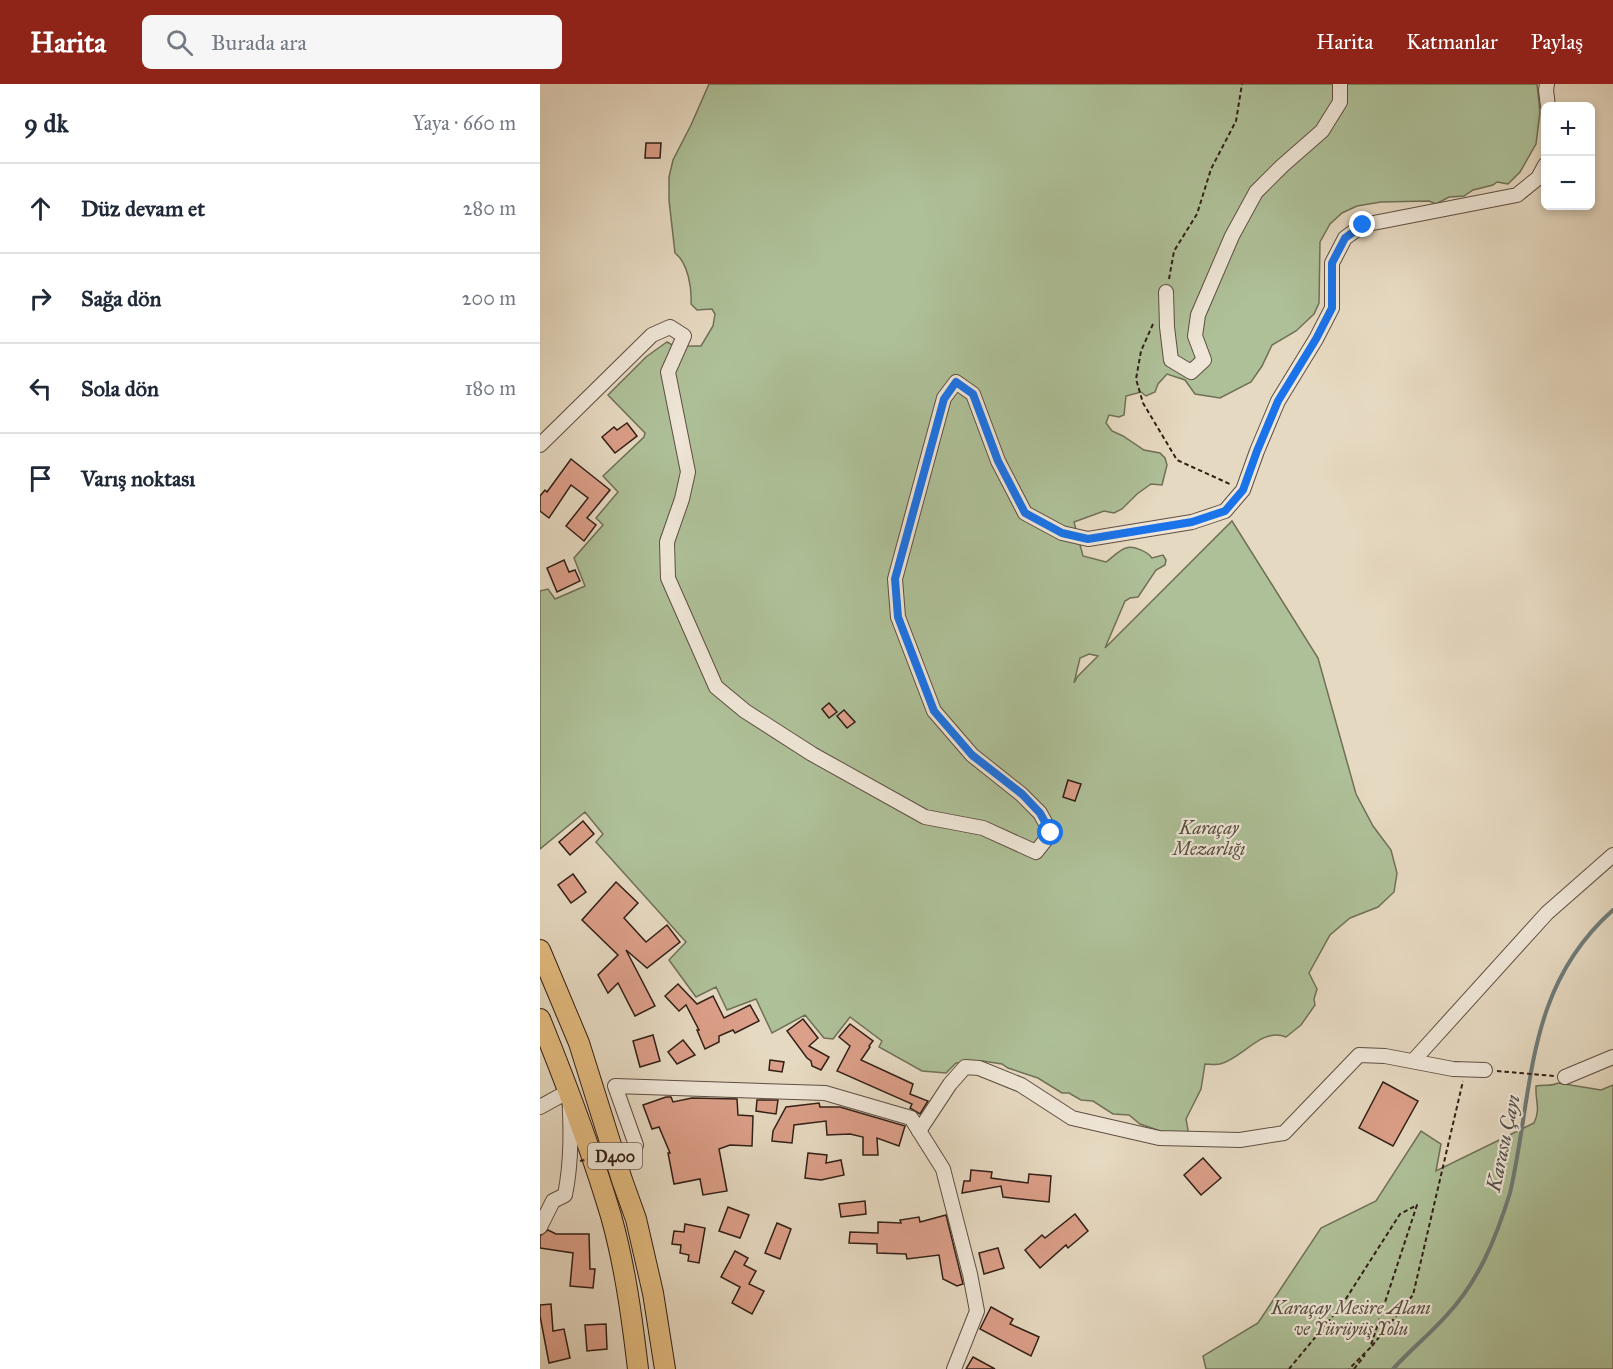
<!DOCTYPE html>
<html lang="tr">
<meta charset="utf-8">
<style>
body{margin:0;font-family:"IM FELL Great Primer",serif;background:#f6f6f7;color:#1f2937}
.controls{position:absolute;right:18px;top:18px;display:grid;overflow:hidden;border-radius:9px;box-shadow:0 3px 9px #0003}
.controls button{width:54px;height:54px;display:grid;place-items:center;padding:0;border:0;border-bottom:2px solid #e0e1e3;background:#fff;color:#1f2937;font:30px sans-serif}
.stop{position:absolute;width:18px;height:18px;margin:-14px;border:4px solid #1a73e8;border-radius:50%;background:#fff}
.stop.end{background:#1a73e8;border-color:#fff;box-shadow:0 2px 6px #0008}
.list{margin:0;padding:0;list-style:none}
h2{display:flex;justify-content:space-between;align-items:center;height:78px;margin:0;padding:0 24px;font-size:26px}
h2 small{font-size:20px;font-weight:400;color:#747a83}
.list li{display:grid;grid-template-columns:39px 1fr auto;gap:18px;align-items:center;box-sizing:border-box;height:90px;padding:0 24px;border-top:2px solid #e0e1e3}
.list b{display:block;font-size:22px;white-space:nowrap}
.list em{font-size:20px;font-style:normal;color:#747a83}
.icon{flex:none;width:33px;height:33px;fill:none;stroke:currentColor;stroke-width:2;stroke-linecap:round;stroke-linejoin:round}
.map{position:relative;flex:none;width:1073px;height:1285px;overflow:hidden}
header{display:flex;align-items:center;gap:36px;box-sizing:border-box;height:84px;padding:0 30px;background:#8f2418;color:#fff}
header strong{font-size:28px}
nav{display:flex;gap:33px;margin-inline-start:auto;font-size:21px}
.search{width:420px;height:54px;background:#f6f6f7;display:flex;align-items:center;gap:15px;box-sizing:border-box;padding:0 21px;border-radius:9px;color:#747a83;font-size:22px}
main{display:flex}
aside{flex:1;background:#fff}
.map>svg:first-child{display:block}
.green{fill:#aec098;stroke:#707058;stroke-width:1.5;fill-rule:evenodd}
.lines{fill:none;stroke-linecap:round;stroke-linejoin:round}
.stream{stroke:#6f7b78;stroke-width:4}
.building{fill:#dc9f89;stroke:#321f17;stroke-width:1.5}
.minor-casing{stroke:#5f4e42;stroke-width:16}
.highway-casing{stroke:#321f17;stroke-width:22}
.path{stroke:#321f17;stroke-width:2;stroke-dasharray:4.5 3;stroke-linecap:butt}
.minor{stroke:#efe6d7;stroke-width:14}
.highway{stroke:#e3bc80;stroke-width:20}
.path-bridge{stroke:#321f17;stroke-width:2;stroke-dasharray:4.5 3;stroke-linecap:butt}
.route{stroke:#1a73e8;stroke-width:8}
.labels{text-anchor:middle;stroke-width:4.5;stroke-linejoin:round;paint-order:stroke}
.shield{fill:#efe6d7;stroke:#6b5b51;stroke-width:1.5}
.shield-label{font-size:16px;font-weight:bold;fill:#321f17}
.park-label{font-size:18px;font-style:italic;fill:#574f3e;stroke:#efe6d7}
.water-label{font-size:20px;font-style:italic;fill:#504d48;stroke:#efe6d7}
</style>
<header>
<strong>Harita</strong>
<div class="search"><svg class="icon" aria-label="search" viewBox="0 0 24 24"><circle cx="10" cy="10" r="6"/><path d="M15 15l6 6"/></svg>Burada ara</div>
<nav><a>Harita</a><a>Katmanlar</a><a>Paylaş</a></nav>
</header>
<main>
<aside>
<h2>9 dk<small>Yaya · 660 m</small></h2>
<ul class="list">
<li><svg class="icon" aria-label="ahead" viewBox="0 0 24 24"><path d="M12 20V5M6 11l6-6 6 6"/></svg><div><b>Düz devam et</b></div><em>280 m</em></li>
<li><svg class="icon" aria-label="right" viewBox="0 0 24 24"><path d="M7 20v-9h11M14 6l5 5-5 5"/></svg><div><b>Sağa dön</b></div><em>200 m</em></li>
<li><svg class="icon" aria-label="left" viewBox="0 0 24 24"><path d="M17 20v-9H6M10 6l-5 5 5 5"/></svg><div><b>Sola dön</b></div><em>180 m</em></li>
<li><svg class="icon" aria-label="arrive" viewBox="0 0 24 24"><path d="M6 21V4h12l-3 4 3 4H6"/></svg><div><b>Varış noktası</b></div></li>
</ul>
</aside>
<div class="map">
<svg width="1073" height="1285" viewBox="0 0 1073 1285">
<rect width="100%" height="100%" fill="#e6d9c1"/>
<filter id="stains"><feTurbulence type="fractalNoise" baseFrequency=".00333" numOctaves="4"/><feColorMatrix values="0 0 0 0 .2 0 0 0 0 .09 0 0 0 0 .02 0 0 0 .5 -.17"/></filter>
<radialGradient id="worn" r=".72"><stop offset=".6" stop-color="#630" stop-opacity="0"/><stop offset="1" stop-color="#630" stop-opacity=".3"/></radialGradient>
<g class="green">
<path d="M169,0H997L1000,28L996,60L980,88L968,100L957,98L953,101L933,106L924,112L909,113L896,120L889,117L841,118L817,122L802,129L790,140L780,158L779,219L774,230L756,247L732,261L722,282L711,298L680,314L655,310L645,296L627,290L618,300L615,308L606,312L601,308L586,312L584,331L579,333L569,331L566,339L572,347L583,352L604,366L620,369L625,374L627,381L622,401L611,400L597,410L582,425L574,429L564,427L534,438L543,472L566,478C572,474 579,466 586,464C593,461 608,468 612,474L623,471L626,476L625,481L616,486L598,513L590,514L585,517L565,564L692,437L778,574L816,710L833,742L851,766L857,789L854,808L838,823L810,834L790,851L769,889L777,905L774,915L775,921L761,941L746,953C721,943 702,975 680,980C675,981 669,980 665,980L661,1005L646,1035L648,1046L645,1050L632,1051L600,1040L589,1031L573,1030L553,1017L541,1016L529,1009H522L498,994L468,984L462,980L443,977L416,979L406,989L382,987L339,963L342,957L310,933L293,955L284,954L265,931L232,949L216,915L187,926L176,903L156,913L129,876L146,858L56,758L63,750L45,728L0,765V507L8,505L15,515L45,502L34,474L63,441L56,434L78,408L63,392L104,353L105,349L68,311L106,273L124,260L127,258L134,262H161L173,242L175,230L172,225L157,226L151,220C152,204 148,179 135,169L129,116V93L133,76L151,41ZM549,570L558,572L538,592L534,599L540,574Z"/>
<path d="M1018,999L1061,1006L1073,1001V1285H666L663,1272L718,1239L781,1144L836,1117L881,1047L901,1060L896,1087L994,1039C1001,1025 995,1016 996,1002C1004,1000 1011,1003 1018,999Z"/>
</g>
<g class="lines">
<path class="stream" d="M853,1285C870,1266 889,1251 906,1232C939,1197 956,1154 970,1109C994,1004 985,904 1073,826"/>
</g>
<g class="building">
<path d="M106,59H121L120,74H105Z"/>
<path d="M87,339L97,352L75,369L62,353L74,343L77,346Z"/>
<path d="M31,375L70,406L47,434L56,441L44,457L26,442L48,414L31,401L9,434L0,427V412L5,406L7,408Z"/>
<path d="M24,476L29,488L35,486L40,497L17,508L7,484Z"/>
<path d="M289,619L297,628L289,634L282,625Z"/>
<path d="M304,626L315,638L307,644L297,632Z"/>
<path d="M528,696L541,700L535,717L523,713Z"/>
<path d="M43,737L54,750L30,771L19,758Z"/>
<path d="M33,790L46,808L31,819L18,801Z"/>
<path d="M76,798L98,819L84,834L106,858L127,841L140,858L107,884L86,866L115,922L95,932L78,899L68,909L58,891L78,871L42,836Z"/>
<path d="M138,900L157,920L173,912L184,934L210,921L219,937L195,949L193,946L179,952V958L165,965L157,946H159L146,921L139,927L125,912Z"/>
<path d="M263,935L278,954L269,962L289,973L281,986L272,982L271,977L267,974L247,947Z"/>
<path d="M310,940L333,957L329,962L330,963L321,976L373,1000L370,1010L388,1017L380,1030L370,1024L372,1020L297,987L310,962L299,953Z"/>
<path d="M113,951L120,977L100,983L93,957Z"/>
<path d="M143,956L155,971L137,980L128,968Z"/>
<path d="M230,976L244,978L242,988L229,986Z"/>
<path d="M843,998L878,1017L853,1062L819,1044Z"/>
<path d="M126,1013H131L133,1018L152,1014L197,1015L198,1031L213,1032L212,1062L190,1061L179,1065L187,1107L163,1111L160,1095L134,1100L128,1069H130L119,1043L112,1045L103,1021Z"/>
<path d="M217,1016H238L236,1030L216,1027Z"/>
<path d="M279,1019L280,1023H300L365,1042L359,1062L337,1054L338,1071H323V1053L310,1050L287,1051L286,1037L254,1041L252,1059L232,1057L233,1047L246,1023Z"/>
<path d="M268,1069L287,1071L286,1079L301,1076L304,1091L281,1096L265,1094Z"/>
<path d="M663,1074L681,1094L661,1111L644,1091Z"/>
<path d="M431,1086L452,1088L451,1094L488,1099L489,1090L511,1092L509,1118L463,1113L461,1102L422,1109L424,1097H430Z"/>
<path d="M325,1117L326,1130L301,1133L299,1120Z"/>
<path d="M188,1123L209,1131L200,1154L179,1147Z"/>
<path d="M535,1130L548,1147L528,1164L526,1161L500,1184L485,1166L502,1151L505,1154Z"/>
<path d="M406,1131L423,1200L417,1202L403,1195L399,1171L367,1175L366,1170L337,1169V1160L309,1159L310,1148L338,1149V1138L361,1139L360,1136L379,1133L380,1138Z"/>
<path d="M237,1139L251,1145L240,1175L225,1169Z"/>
<path d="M145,1140L165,1144L159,1179L148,1177L149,1171L140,1169L141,1161L132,1160L134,1147L144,1148Z"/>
<path d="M8,1146L16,1150H49L50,1185H55L53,1204L30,1202L33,1169L0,1164V1152Z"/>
<path d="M458,1164L464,1184L444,1190L439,1169Z"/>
<path d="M195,1167L208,1174L204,1181L216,1187L209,1200L224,1207L212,1230L192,1219L200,1203L181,1193Z"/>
<path d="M11,1220L13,1247L24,1245L30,1274L9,1279L0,1232V1221Z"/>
<path d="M451,1223L473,1235L470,1240L499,1253L491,1272L440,1245Z"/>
<path d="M66,1240L67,1265L47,1267L45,1241Z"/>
<path d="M433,1273L455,1285H426Z"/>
</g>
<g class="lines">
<defs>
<g id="minor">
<path d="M1007,0L1006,6L1008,22"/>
<path d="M626,208L627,243L631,276L651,288L664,276L655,252L658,231L692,152L716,108L742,82L782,47L800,18V0"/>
<path d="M0,361L112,251L130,243L144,252L128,288L148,388L142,415L127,458L128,494L176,603L205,627L272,670L385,733L443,744L496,768L511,749L500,729L481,710L432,671L394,627L358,533L355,495L404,314L416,298L433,310L458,377L485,429L522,449L548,455L652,438L685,427L703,406L717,367L738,317L776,255L792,224V179L805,154L823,141L977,111L998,94L1005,81"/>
<path d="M873,977L1007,829L1073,771"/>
<path d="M1025,993L1073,973"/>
<path d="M0,1023L29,1007C31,1042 32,1076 25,1111L13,1117L0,1143"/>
<path d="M379,1047L410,1000L425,983L439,984L481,1001L532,1034L619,1054L700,1056L744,1049L819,971L845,972L913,985L945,986"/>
<path d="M96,1061L75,1002L285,1009L371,1034L403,1085L430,1190L437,1227L414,1285"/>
</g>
<g id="highway">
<path d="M0,866L39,959L82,1096L96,1135L113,1209L125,1285"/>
<path d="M0,935C26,999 51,1065 71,1132C85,1182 92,1234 98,1285"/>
</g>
</defs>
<use href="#minor" class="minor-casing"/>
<use href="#highway" class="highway-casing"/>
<g class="path">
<path d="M629,195L634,167L657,130L671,85L696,37L702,0"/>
<path d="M613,240L601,267L596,295L603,319L637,376L692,401"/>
<path d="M957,987L1014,992"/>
<path d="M832,1262L873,1211L923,997"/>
<path d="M749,1285L802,1221L860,1130L877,1121L830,1264L809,1285"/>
<path d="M814,1285L825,1271"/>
</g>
<use href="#minor" class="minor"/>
<use href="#highway" class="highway"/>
<path class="path-bridge" d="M40,1077L97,1063"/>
</g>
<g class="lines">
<path class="route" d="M511,749L500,729L482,710L432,671L394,627L358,533L355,495L404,315L416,298L433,310L458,377L485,429L522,449L548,455L652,438L685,427L703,406L717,367L738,317L776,255L792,224V179L805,154L823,141"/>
</g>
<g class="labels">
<rect class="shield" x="48" y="1059" width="54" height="26" rx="4.5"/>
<g class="shield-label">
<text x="75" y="1078">D400</text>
</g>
<g class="park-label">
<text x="669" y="750">Karaçay<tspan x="669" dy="21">Mezarlığı</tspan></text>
<text x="811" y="1230">Karaçay Mesire Alanı<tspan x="811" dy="21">ve Yürüyüş Yolu</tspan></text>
</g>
<g class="water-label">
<text transform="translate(963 1059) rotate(-78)" y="7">Karasu Çayı</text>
</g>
</g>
<rect width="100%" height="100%" filter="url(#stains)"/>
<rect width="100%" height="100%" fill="url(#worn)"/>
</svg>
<div class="controls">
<button>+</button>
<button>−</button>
</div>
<div class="stop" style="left:511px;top:749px"></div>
<div class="stop end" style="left:823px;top:141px"></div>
</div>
</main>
